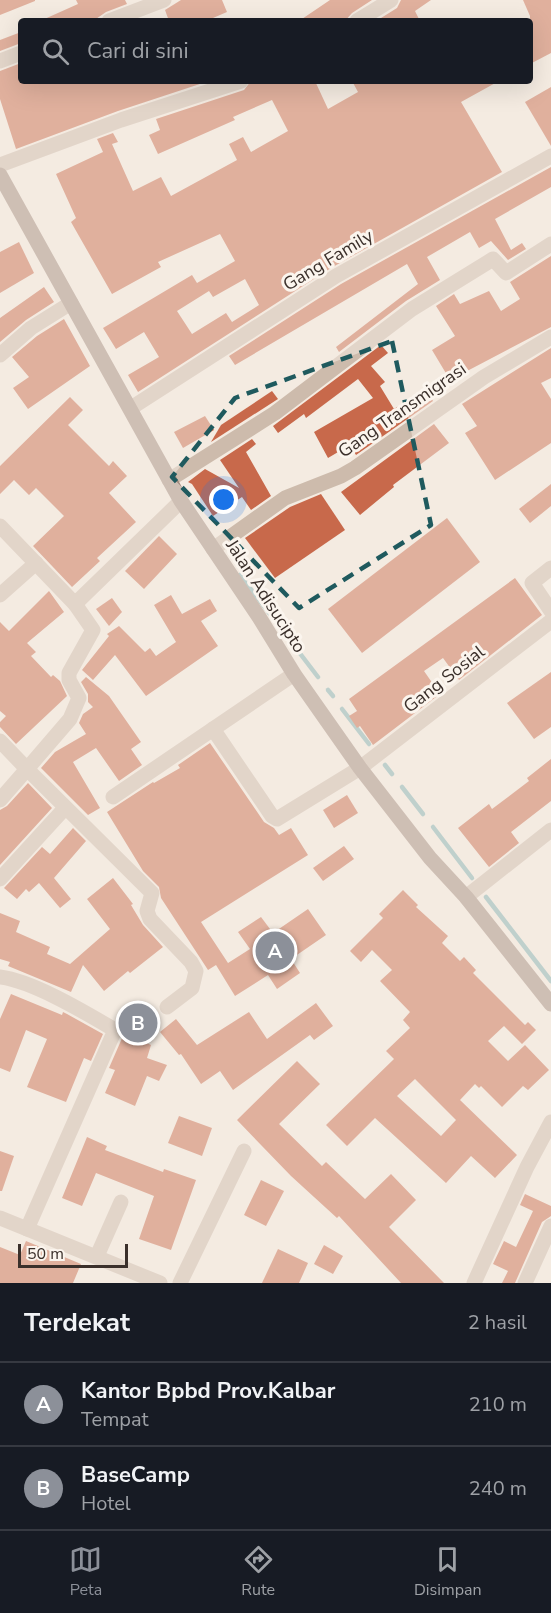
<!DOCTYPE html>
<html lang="id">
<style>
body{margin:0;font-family:"Nunito Sans",sans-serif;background:#20242c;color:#f1f3f6}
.scale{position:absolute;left:18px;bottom:15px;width:110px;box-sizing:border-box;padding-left:6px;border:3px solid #3b302b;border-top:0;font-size:16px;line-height:21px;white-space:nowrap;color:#3b302b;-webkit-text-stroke:4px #fbf5ee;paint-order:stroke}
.you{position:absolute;left:224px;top:500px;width:21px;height:21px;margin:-15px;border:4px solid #fff;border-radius:50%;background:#1a73e8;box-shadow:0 0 0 9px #1a73e833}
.badge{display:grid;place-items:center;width:39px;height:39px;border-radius:50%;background:#8c9099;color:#fff;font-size:20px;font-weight:700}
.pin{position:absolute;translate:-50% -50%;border:3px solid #fff;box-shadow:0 2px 6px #0006}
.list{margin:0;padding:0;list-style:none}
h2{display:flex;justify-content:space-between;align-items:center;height:78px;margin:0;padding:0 24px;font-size:26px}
h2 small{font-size:20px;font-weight:400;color:#9ea1a6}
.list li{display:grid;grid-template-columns:39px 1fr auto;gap:18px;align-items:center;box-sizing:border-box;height:84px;padding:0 24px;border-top:2px solid #363941}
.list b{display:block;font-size:22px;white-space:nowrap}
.list p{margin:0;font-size:20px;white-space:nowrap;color:#9ea1a6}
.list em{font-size:20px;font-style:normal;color:#9ea1a6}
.icon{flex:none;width:33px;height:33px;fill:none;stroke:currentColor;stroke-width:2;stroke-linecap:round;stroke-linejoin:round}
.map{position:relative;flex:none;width:551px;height:1283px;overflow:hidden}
.search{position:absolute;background:#171b24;box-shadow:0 6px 24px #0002;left:18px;right:18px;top:18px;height:66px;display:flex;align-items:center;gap:15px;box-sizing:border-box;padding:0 21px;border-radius:6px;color:#9ea1a6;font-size:22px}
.sheet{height:246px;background:#171b24}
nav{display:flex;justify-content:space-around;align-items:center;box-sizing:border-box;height:84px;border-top:2px solid #363941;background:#171b24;font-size:16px;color:#9ea1a6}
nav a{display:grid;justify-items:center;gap:3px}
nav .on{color:#8c9099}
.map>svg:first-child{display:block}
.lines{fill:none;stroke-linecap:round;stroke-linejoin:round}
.stream{stroke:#7fb0b2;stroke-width:4.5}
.building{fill:#c8694b;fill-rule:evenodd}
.minor{stroke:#cdbbac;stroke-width:15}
.secondary{stroke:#a18a7d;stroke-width:15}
.marked{fill:none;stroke:#1f5a5e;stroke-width:4.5;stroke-dasharray:12 8;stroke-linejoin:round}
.labels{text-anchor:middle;stroke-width:6;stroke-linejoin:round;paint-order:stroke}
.street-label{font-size:18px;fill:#3b302b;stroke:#fbf5ee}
</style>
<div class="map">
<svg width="551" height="1283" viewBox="0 0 551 1283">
<rect width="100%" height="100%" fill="#f4ebe1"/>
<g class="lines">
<g class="stream">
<path d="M240,575L318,677"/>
<path d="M328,690L333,696"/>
<path d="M342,709L369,744"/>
<path d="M385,765L392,774"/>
<path d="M402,787L423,814"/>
<path d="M433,827L472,878"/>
<path d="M486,897L551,981"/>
</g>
</g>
<g class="building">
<path d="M0,0H35V1L0,15Z"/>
<path d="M76,0H125L127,4L106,12L93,21H40L78,4Z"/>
<path d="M181,0H222L227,12L206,21H169L165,10Z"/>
<path d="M330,0H372L352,13L345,21H299Z"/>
<path d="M401,0H431L415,11L420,21H382L381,18L397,8Z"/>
<path d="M523,0H551V53L530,64V16Z"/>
<path d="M21,32V43L0,51V40Z"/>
<path d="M21,63V81H209L118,111L16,149L0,99V71Z"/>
<path d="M251,81H315L328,109L358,92L352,81H499L461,102L502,172L331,268L138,392L128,375L159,357L144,332L116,349L103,328L192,275L197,283L235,261L220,234L158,262L161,267L112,294L71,222L76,218L56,174L103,152L97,139L113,133L118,142L112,144L133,191L161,177L171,196L237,160L229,144L243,137L251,152L288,131L272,100L233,117L235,120L158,154L149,135L160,130L156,119L244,90ZM245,279L259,305L232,322L226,313L192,334L177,311L209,291L213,297Z"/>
<path d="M551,87V146L525,102Z"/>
<path d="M551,167V187L495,219L511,250L522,243L526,249L508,260L491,241L479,248L470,232L427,257L440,280L406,301L339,352L336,347L418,284L407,264L235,365L229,356L341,284Z"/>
<path d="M19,242L34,273L0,293V252Z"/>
<path d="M551,256V327L450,380L432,350L455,336L436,306L454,294L460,304L489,291L501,311L520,299L510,282Z"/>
<path d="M44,287L54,302L26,320L0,342V318Z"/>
<path d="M64,319L90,366L28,409L13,388L29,377L12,357L37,336Z"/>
<path d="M381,345L388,353L371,366L385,382L380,386L394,409L426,389L433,401L356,455L350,445L328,458L314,432L373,398L358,379L306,418L304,414L278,433L273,426Z"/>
<path d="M551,348V378L541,383L551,399V443L495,480L465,433L477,426L462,404Z"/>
<path d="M272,391L278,399L211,442L221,425Z"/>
<path d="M70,397L83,410L68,425L109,466L113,461L127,476L109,493L136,522L97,558L100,561L72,587L33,546L64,516L36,488L29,495L14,480L0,494V466Z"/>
<path d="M205,416L214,430L183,448L174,432Z"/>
<path d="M434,424L449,443L393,485L394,487L360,515L341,492Z"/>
<path d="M252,439L256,444L246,452L271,496L251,510L242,497L213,516L192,484L188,482L205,469L239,488L220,460Z"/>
<path d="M551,484V506L530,523L519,509Z"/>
<path d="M321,494L345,530L275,578L245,538L290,507Z"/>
<path d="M447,518L480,562L362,653L328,609Z"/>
<path d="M159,536L177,554L144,589L125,571Z"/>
<path d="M515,578L542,615L459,680L443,658L424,671L440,694L373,745L360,726L357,728L349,716L357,711L349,699Z"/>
<path d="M49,591L64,612L27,643L36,652L31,656L51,677L53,675L60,681L67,696L16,744L0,727V722L6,716L0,711V622L9,631Z"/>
<path d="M171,595L182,614L210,599L217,611L201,621L218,646L146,696L115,655L93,680L82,670L109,636L107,634L119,626L145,652L150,648L156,656L176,642L154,605Z"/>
<path d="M112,598L122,612L109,626L96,609Z"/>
<path d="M551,672V727L534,739L507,703Z"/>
<path d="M86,677L109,696L141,742L131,749L142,765L119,781L96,748L73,762L100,808L88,815L41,768L55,752L86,734L79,723L83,714L93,707L88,702V694L81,682Z"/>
<path d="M210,743L264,822L274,828L279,835L291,828L308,855L201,922L228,963L250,949L238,932L261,917L273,933L308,909L326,935L291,959L300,973L277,989L268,975L235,996L216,965L208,970L161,898L159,887L143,871L107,812L153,782L154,783L180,768L178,765Z"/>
<path d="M551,759V801L511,832L519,843L489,867L458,828L489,804L492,809L529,781L527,778Z"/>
<path d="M28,783L52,808L0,865V810L7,806Z"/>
<path d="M347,795L358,813L334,828L323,810Z"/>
<path d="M73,828L86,841L54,878L71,899L60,908L39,883L29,892L26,889L17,899L4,888L42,847L50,854Z"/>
<path d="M344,846L354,859L323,881L313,868Z"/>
<path d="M113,878L133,904L131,905L143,925L163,947L130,973L128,971L104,991L83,965L71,992L8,966L10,962L0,959V913L20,921L16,932L50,947L47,954L70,964L110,929L87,899Z"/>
<path d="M403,890L418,905L416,907L448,936L442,943L460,961L464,957L476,970L473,973L525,1025L528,1022L536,1030L522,1044L504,1026L488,1041L508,1061L525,1045L549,1070L528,1090L523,1086L502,1107L481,1086L479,1088L475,1084L460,1100L517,1155L495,1178L471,1156L446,1183L375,1118L347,1146L326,1125L394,1059L386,1051L410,1028L403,1020L410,1012L380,981L392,970L372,950L361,962L350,951L383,918L379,914ZM415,1079L456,1120L441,1136L397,1096Z"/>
<path d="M11,994L62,1015L63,1012L67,1014L103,1034L91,1061L84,1058L66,1102L27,1087L47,1039L26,1030L10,1072L0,1068V1019Z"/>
<path d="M316,1003L333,1026L314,1040L310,1035L233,1090L220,1071L201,1084L181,1054L179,1055L160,1032L176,1019L197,1045L249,1012L267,1039Z"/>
<path d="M123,1036L133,1040L134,1037L151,1045L147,1058L167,1065L159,1081L147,1076L135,1106L105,1093L115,1070L109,1068Z"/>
<path d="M297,1061L320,1084L279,1124L322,1166L326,1162L365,1199L391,1174L416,1200L389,1227L444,1283H401L339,1216L337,1218L291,1176L237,1120Z"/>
<path d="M179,1116L212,1128L202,1156L168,1143Z"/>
<path d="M87,1137L107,1146L105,1150L163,1172L164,1169L196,1180L171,1250L139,1239L154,1196L96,1173L82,1206L62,1198Z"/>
<path d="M0,1151L14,1156L2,1191H0Z"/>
<path d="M261,1180L284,1191L266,1226L244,1215Z"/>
<path d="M525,1194L551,1206V1216L542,1222L515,1283H502L508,1271L493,1264L504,1241L516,1247L533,1211L520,1205Z"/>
<path d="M26,1241L81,1264L73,1283H0V1247L20,1255Z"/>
<path d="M324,1245L343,1256L333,1274L314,1264Z"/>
<path d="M278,1249L308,1263L299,1283H262Z"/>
</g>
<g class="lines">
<g class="minor">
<path d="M109,21L164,0"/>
<path d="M357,21L391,0"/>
<path d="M0,61L21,53"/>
<path d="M0,165L121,120L241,81"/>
<path d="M0,355L31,328L71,303"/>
<path d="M131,408L336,276L551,156"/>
<path d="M169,480L275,413L412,309L493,259L506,273L551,244"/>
<path d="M0,526L75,604L181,501"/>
<path d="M213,549L285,498L341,476L355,468L484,377L551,337"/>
<path d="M551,568L532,583L551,611"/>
<path d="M0,595L36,563"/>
<path d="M213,729L272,816L277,819L360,768L551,621"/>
<path d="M0,741L27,769L70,719L79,698L69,680V673L93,630L75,604"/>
<path d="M113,797L294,674"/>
<path d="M0,800L27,769L152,893L147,911L150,919L191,962L196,971L192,988L167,1007"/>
<path d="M0,879L65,808"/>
<path d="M466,897L551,830"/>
<path d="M0,977C33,981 86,1013 115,1030L27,1229"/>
<path d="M0,1218L160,1283"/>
<path d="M97,1256L121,1202"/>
<path d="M180,1283L244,1151"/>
<path d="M474,1283L527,1167L551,1122"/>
<path d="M525,1283L551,1226"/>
</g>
<path class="secondary" d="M0,175L181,501L259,617L294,674L360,768L430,858L466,897L551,1004"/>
</g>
<path d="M0 0H551V1283H0ZM392,341L431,525L299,608L172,477L235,398Z" fill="#f4ebe1" fill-opacity=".55" fill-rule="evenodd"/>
<path class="marked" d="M392,341L431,525L299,608L172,477L235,398Z"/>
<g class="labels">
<g class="street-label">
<text transform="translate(328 260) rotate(-31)" y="6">Gang Family</text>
<text transform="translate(402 410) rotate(-35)" y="6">Gang Transmigrasi</text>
<text transform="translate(266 596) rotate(57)" y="6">Jalan Adisucipto</text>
<text transform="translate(444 679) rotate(-38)" y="6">Gang Sosial</text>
</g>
</g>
</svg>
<div class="scale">50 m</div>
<div class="you"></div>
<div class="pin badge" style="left:275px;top:951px">A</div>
<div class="pin badge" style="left:138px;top:1023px">B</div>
<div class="search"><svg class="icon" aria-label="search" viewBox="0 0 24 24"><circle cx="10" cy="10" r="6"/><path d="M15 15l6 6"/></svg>Cari di sini</div>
</div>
<section class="sheet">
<h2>Terdekat<small>2 hasil</small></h2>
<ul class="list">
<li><span class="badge">A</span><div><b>Kantor Bpbd Prov.Kalbar</b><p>Tempat</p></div><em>210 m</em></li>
<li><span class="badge">B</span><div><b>BaseCamp</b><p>Hotel</p></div><em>240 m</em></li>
</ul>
</section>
<nav>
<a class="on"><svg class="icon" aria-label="map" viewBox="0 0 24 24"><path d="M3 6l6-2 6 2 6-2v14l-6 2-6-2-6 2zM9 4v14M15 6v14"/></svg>Peta</a>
<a><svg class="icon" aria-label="directions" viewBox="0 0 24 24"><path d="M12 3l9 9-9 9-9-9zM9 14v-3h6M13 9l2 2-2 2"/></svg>Rute</a>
<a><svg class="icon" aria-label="saved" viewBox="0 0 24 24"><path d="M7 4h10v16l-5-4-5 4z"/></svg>Disimpan</a>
</nav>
